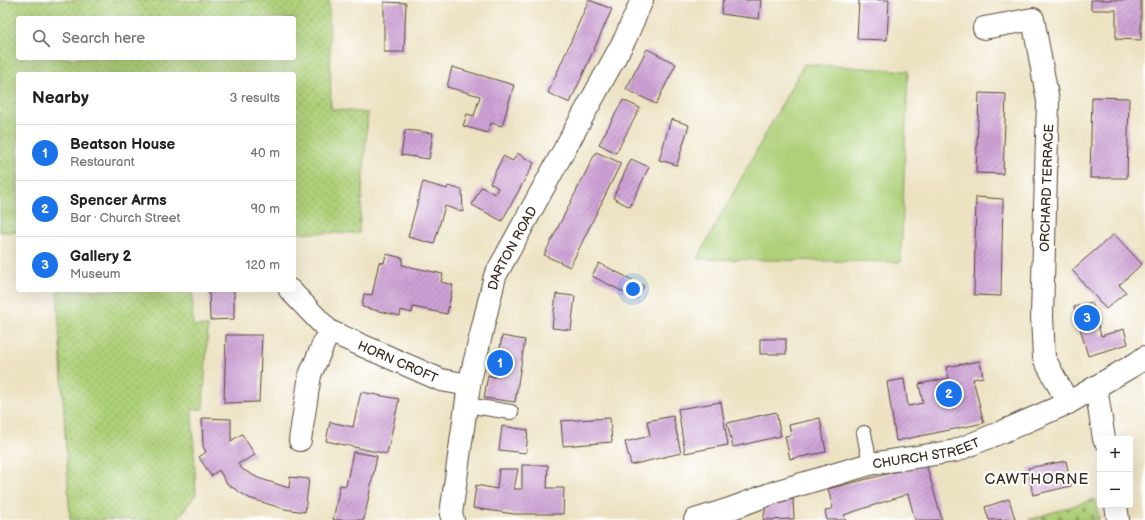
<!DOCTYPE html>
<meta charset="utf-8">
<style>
body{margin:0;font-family:"Balsamiq Sans",sans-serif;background:#f6f6f6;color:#222}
.controls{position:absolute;right:12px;bottom:12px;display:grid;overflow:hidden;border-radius:4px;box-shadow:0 4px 16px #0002}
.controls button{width:36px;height:36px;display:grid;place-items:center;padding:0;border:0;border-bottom:1px solid #e0e0e0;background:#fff;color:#222;font:20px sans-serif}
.you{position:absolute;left:633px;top:289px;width:14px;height:14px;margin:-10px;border:3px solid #fff;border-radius:50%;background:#1a73e8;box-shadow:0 0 0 6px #1a73e833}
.badge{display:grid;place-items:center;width:26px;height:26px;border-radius:50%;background:#1a73e8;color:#fff;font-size:13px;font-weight:700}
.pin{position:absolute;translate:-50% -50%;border:2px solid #fff;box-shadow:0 1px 4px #0006}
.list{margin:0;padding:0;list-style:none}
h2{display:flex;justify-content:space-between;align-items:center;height:52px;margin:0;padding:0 16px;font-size:17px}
h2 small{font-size:13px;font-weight:400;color:#767676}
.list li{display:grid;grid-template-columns:26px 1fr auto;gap:12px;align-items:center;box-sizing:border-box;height:56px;padding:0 16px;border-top:1px solid #e0e0e0}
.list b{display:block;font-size:15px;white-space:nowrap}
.list p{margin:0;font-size:13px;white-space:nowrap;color:#767676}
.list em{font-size:13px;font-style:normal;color:#767676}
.icon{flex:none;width:22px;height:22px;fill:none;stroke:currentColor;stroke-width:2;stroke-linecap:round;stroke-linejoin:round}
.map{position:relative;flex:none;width:1145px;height:520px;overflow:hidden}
.search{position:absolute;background:#fff;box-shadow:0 4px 16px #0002;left:16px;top:16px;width:280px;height:44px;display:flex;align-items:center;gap:10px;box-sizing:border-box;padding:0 14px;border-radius:4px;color:#767676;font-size:15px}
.panel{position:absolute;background:#fff;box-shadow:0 4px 16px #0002;left:16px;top:72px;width:280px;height:220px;border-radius:4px}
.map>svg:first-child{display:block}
.cemetery{fill:url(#cemetery-stones);stroke:#747d4c}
.park{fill:#aed079;stroke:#747d4c}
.garden{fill:url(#garden-dots);stroke:#747d4c;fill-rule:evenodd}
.building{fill:url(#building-hatch)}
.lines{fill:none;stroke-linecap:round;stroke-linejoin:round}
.service-casing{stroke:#564637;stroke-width:16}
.minor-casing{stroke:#564637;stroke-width:24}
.tertiary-casing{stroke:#564637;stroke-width:24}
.service{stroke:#fff;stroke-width:14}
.minor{stroke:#fff;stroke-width:22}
.tertiary{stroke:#fff;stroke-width:22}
.labels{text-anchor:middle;stroke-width:4;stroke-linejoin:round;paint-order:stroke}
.street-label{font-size:13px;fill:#3b2a1e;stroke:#fff}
.quarter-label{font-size:15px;letter-spacing:1px;fill:#3b2a1e;stroke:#fff}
</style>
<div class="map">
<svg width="1145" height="520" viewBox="0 0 1145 520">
<defs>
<pattern id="cemetery-stones" width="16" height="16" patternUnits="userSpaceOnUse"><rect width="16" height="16" fill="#aed079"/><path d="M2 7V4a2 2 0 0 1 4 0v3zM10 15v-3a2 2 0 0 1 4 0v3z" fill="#8fa963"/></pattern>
<pattern id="garden-dots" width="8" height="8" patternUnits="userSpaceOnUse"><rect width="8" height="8" fill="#aed079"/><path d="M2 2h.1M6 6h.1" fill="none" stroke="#8fa963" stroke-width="1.8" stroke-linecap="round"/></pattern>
<pattern id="building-hatch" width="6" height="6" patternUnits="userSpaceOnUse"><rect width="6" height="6" fill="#cda1d5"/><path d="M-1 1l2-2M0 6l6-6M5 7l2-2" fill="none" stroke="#a883ac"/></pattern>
</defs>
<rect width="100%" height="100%" fill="#fff"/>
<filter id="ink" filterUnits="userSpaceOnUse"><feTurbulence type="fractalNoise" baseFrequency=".025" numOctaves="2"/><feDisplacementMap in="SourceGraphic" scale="8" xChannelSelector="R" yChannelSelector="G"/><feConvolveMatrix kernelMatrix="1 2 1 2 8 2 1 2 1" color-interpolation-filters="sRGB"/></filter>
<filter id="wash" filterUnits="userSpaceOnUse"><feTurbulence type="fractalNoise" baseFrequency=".012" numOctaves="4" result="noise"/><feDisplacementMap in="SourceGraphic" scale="16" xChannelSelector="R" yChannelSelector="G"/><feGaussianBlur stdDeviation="0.9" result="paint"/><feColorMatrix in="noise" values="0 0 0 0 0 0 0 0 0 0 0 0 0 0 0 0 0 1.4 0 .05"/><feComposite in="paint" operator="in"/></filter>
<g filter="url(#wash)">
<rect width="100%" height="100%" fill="#ece2c2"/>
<path class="cemetery" d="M1095,499L1099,520H1028Z"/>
<path class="park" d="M804,64L908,71L901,262L697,259Z"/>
<g class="garden">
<path d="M0,0H329L331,109L368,113L359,233H294V74H18V232H0ZM18,18H294V58H18Z"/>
<path d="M57,290H192L193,326H208L203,409L192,410L196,494L177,520H70Z"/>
</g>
<g id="blocks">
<g class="building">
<path d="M589,0L612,9L570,103L548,93Z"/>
<path d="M723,0H761L759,19L721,14Z"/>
<path d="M859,0H889L887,40L857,39Z"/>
<path d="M1091,0H1141V40L1116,39V10H1091Z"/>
<path d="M384,2L406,3L404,52H384Z"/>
<path d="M647,49L676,64L656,104L626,89Z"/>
<path d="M452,67L514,85L502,126L491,123L488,133L463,126L467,114L474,116L480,96L447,87Z"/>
<path d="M979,93L1006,94L1003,174L976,173Z"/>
<path d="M1092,97L1129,98L1127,178H1090Z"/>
<path d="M623,100L640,108L616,153L599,144Z"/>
<path d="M671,119L689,125L677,165L659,160Z"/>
<path d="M405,130L433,133L429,159L401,155Z"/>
<path d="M596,152L621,163L570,267L544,255Z"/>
<path d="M517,153L534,163L502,221L472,205L481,187L495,194L498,188L490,183L503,156L513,161Z"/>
<path d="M631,159L649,167L630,207L613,198Z"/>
<path d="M423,182L447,189L448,186L462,190L463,212L445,206L434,244L408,237Z"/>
<path d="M976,197L1003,199L1001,296L974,295Z"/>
<path d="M1114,234L1142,264L1119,285L1126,292L1106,309L1072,270Z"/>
<path d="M386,254L403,258L402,265L443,274L441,282L453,285L447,314L413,307L412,313L401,310L400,316L362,307L364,294L372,295L379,262L384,263Z"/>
<path d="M599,263L644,286L637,299L592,276Z"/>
<path d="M209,290H234V319L210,320Z"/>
<path d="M556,294L575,296L571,330L552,328Z"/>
<path d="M1092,302L1101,336L1124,329L1128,344L1088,356L1074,307Z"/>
<path d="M226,335H262L259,402L224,403Z"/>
<path d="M502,336L525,340L515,402L484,398L488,375L495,377Z"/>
<rect x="760" y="339" width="26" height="15"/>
<path d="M980,361L983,377L973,379L984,423L896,441L887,382L904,379L908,406L923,403L919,384L949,378L946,367Z"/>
<path d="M361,392L399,399L387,454L326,441L330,422L353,427Z"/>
<path d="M721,402L728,445L685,453L678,409Z"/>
<path d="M776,412L781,436L733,447L727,423Z"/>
<path d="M673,416L681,453L631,465L625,442L650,436L647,421Z"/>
<path d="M202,418L231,419V441L242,434L255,455L238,464L242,469L258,478L289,488L290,477L309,479L305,512L284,509L249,498L227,484L219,470L211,476L199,457L206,452L203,446Z"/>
<path d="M610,418L612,442L563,446L561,421Z"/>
<path d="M820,418L826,452L790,459L785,436L791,435L789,425Z"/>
<path d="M502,426L528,430L526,453L499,450Z"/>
<path d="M353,452L377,456L364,520H333L340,485L346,486Z"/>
<path d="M1066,461L1071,486L1033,495L1028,468Z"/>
<path d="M926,464L942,520H915L908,494L844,515L846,520H827L825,511L833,508L828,489Z"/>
<path d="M522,465H548L547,488H564L563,514H514L473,508L476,485L497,489L499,469H518L514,489H522Z"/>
<path d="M793,499L794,519L763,520L766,506Z"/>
<path d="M1009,499L1015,519L989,520L985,507Z"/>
</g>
</g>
</g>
<g filter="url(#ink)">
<use href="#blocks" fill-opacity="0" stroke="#564637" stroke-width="1"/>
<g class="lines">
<defs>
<g id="service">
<path d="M466,405L511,412"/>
<path d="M864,433L870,464"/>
</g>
<g id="minor">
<path d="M984,28L1033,19L1048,101L1042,316L1044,358L1068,403"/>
<path id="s1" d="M290,290L329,331L441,380L469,385"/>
<path d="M1096,387L1104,439"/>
<path d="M300,440L310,375L329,331"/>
<path d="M1116,505L1118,520"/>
<path id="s2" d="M695,520L730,509L778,491L870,464L955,451L1004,431L1068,403L1137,363L1145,357"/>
</g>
<g id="tertiary">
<path id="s3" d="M453,520L451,514L469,385L495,276L625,39L642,0"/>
</g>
</defs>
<use href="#service" class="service-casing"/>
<use href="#minor" class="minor-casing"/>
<use href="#tertiary" class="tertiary-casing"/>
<use href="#service" class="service"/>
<use href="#minor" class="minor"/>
<use href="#tertiary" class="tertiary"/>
</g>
</g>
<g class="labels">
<g class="street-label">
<text transform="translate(1046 188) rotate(-88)" y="5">ORCHARD TERRACE</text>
<text dy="5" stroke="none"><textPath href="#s3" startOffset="281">DARTON ROAD</textPath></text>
<text dy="5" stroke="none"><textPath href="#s1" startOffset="132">HORN CROFT</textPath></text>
<text dy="5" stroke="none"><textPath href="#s2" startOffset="241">CHURCH STREET</textPath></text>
</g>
<g class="quarter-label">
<text x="1037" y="484">CAWTHORNE</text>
</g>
</g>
</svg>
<div class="controls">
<button>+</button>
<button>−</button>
</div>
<div class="you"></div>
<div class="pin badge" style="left:500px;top:363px">1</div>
<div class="pin badge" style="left:949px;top:394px">2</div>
<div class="pin badge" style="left:1087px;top:318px">3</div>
<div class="search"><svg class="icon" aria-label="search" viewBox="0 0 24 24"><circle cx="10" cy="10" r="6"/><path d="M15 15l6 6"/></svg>Search here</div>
<section class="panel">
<h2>Nearby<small>3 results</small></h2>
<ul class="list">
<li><span class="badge">1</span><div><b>Beatson House</b><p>Restaurant</p></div><em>40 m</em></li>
<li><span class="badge">2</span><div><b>Spencer Arms</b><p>Bar · Church Street</p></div><em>90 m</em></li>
<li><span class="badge">3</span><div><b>Gallery 2</b><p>Museum</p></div><em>120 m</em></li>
</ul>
</section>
</div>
